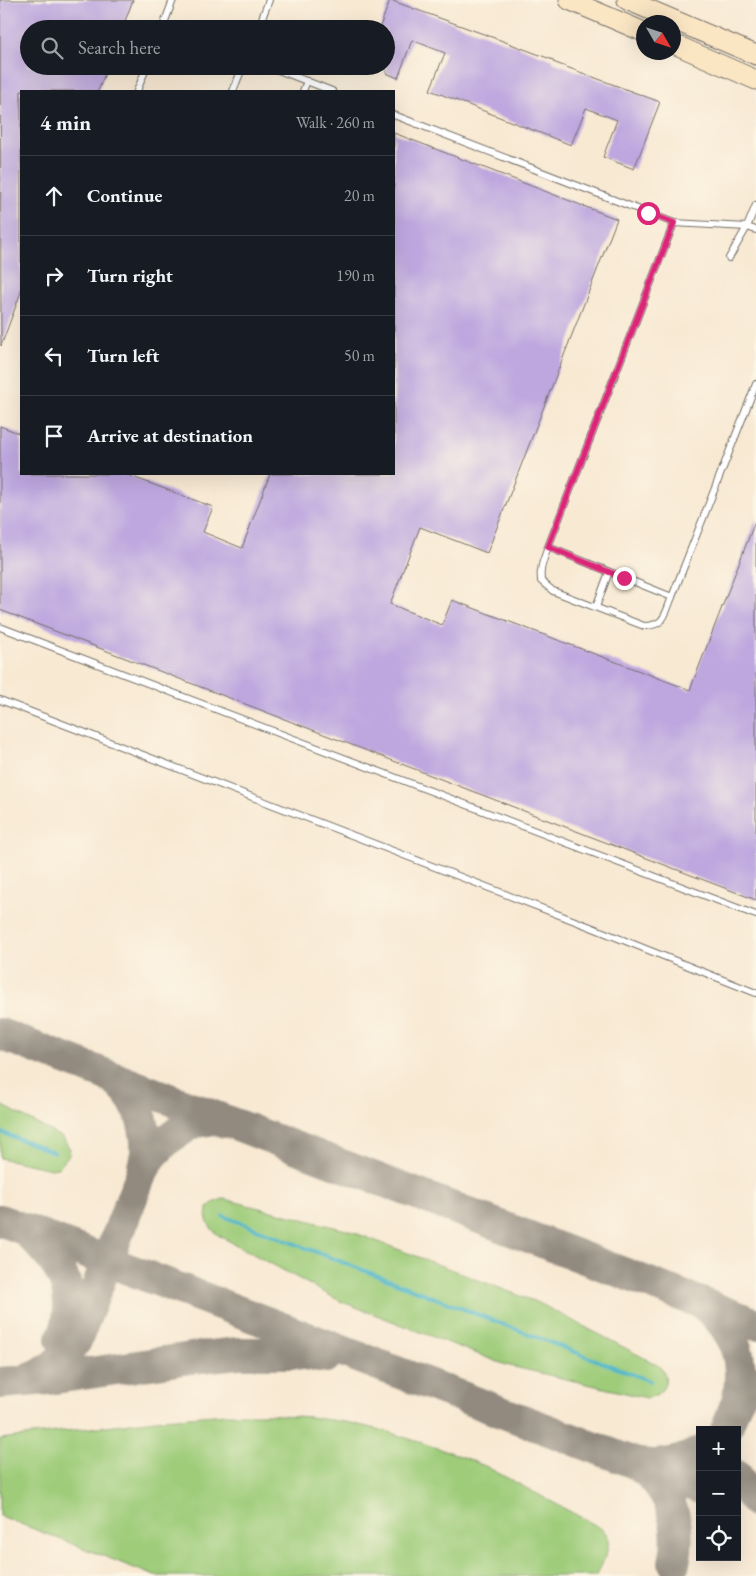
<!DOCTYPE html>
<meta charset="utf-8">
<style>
body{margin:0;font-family:"EB Garamond",serif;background:#20242c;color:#f1f3f6}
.controls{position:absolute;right:15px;bottom:15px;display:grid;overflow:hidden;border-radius:0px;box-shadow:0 5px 20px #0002}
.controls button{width:45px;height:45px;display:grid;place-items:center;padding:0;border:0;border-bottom:1px solid #363941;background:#171b24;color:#f1f3f6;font:25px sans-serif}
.compass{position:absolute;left:636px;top:15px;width:45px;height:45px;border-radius:50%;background:#171b24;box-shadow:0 5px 20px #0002;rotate:129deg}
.stop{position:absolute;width:15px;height:15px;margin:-11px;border:4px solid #db2777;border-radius:50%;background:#fff}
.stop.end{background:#db2777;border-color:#fff;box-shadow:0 1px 5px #0008}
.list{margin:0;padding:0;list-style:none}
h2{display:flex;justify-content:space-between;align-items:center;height:65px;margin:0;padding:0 20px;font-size:21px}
h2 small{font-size:16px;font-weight:400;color:#9ea1a6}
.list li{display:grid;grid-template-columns:32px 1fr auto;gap:15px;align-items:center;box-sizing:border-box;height:80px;padding:0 20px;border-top:1px solid #363941}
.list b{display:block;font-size:19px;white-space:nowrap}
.list em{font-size:16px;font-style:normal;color:#9ea1a6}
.icon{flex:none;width:28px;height:28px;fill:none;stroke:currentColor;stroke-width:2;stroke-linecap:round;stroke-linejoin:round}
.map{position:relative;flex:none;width:756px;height:1576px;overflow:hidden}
.search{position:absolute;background:#171b24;box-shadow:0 5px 20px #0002;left:20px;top:20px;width:375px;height:55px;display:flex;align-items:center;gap:12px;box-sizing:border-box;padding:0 18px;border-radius:28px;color:#9ea1a6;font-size:19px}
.panel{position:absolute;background:#171b24;box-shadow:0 5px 20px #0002;left:20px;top:90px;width:375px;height:385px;border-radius:0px}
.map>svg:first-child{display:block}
.green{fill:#9ecc79;stroke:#647c52}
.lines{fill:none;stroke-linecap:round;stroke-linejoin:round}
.stream{stroke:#4bb5c8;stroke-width:4}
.taxiway{stroke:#928a7f;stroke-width:32}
.building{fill:#bea7df}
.lane-casing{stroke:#736e66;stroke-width:8}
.secondary-casing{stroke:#736e66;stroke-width:21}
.lane{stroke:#fff;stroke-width:6}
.secondary{stroke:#fbe6c4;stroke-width:19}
.route{stroke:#db2777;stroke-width:6}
</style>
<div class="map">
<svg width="756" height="1576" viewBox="0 0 756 1576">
<rect width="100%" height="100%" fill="#fcf5e5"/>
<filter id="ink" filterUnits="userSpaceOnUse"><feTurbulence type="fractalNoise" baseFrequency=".02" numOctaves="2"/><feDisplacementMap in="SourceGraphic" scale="10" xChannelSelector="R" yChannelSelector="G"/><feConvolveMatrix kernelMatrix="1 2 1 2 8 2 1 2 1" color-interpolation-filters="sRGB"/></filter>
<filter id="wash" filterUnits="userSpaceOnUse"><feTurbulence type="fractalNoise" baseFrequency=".0096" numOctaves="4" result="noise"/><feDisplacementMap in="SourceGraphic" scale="20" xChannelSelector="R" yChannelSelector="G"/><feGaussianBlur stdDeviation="1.12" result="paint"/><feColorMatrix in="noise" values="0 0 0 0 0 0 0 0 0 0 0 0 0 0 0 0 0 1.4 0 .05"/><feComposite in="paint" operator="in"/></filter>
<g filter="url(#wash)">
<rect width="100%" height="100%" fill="#f8e9d3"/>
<g class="green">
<path d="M0,1104L63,1138L70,1149L69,1155L58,1168L51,1169L0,1158Z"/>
<path d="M224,1199L350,1231L539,1303L654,1363C657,1365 661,1367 663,1371C671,1383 659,1397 647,1398L506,1365L340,1301L218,1235C202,1222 201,1203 224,1199Z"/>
<path d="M227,1414H267L310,1417L351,1423L388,1432L450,1452L485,1466L599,1527C601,1529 606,1532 607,1536C612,1547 601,1565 597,1576H155L0,1516V1439L164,1419Z"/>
</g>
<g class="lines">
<g class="stream">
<path d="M0,1132L54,1152"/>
<path d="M223,1216L650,1381"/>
</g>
<g class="taxiway">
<path d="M0,1034L756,1324"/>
<path d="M142,1172L152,1156L168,1139L194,1122L214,1120L226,1122"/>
<path d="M0,1220L700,1488"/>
<path d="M28,1233C53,1258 74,1280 68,1317C67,1325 65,1333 61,1339"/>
<path d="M704,1305C735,1330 745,1359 738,1398"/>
<path d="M29,1379C48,1373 64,1357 76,1341L142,1172C143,1166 145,1159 146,1153C148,1125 135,1093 111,1078"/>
<path d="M0,1383L49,1379L191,1358L239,1353H295L326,1357"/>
<path d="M726,1430L738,1398L750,1380"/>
<path d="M642,1464C662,1467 682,1462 700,1452"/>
<path d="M640,1467C672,1489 682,1527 674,1563"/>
<path d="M737,1476L742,1485L756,1502"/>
</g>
</g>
<g id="blocks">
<g class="building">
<path d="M0,0H133L122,29H29V66H108L98,91H21V292L1,346Z"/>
<path d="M390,0L500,40L553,60V62L660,102L634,169L603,157L617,120L586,108L571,145L430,90L445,53L412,40L398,78L386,73V29H379Z"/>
<path d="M394,133L617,219L487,553L420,527L390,604L442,625L452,600L690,690L756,519V900L0,610V426L21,434V474H125L213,507L203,532L242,548L270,474H394Z"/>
</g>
</g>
</g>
<g filter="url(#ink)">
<use href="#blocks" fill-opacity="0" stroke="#736e66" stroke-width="1"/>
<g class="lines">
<defs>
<g id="lane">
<path d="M162,29L173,0"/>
<path d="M258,29L269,0"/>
<path d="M268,66L332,91"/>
<path d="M137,91L147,66"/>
<path d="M233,91L243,66"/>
<path d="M303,91L307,81"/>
<path d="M394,115L674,223L747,227L756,230"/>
<path d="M674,223L548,547L672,597L756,384"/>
<path d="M729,258L747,227L756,205"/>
<path d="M548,547C544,559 539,569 541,581L553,591L644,626C665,626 665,614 672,597"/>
<path d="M596,607L609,572"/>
<path d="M0,627L756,915"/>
<path d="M0,700L588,926L756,993"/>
</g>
<g id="secondary">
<path d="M569,0L644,32"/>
<path d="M627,0L756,55"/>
<path d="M674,44L756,80"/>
</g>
</defs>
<use href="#lane" class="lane-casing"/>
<use href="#secondary" class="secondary-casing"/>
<use href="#lane" class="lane"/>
<use href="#secondary" class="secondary"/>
</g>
</g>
<g class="lines" filter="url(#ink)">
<path class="route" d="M624,578L548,547L674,223L648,213"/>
</g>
</svg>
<div class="controls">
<button>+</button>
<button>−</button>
<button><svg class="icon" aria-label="locate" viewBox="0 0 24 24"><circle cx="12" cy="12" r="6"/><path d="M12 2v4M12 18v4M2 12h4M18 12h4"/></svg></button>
</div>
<svg class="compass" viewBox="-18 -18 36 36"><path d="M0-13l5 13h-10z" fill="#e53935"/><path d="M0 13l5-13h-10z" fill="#9ea1a6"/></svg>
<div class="stop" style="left:648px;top:213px"></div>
<div class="stop end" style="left:624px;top:578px"></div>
<div class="search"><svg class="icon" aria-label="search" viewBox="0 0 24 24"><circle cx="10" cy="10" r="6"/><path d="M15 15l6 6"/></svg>Search here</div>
<section class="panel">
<h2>4 min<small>Walk · 260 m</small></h2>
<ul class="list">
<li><svg class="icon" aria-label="ahead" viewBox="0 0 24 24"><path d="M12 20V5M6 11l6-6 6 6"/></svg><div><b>Continue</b></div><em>20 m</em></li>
<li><svg class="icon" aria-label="right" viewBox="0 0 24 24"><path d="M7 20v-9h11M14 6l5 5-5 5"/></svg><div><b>Turn right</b></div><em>190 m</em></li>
<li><svg class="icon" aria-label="left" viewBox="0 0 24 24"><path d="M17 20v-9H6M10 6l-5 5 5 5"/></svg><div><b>Turn left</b></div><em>50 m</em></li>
<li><svg class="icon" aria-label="arrive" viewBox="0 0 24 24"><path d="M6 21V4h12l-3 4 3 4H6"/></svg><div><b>Arrive at destination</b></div></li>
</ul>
</section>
</div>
